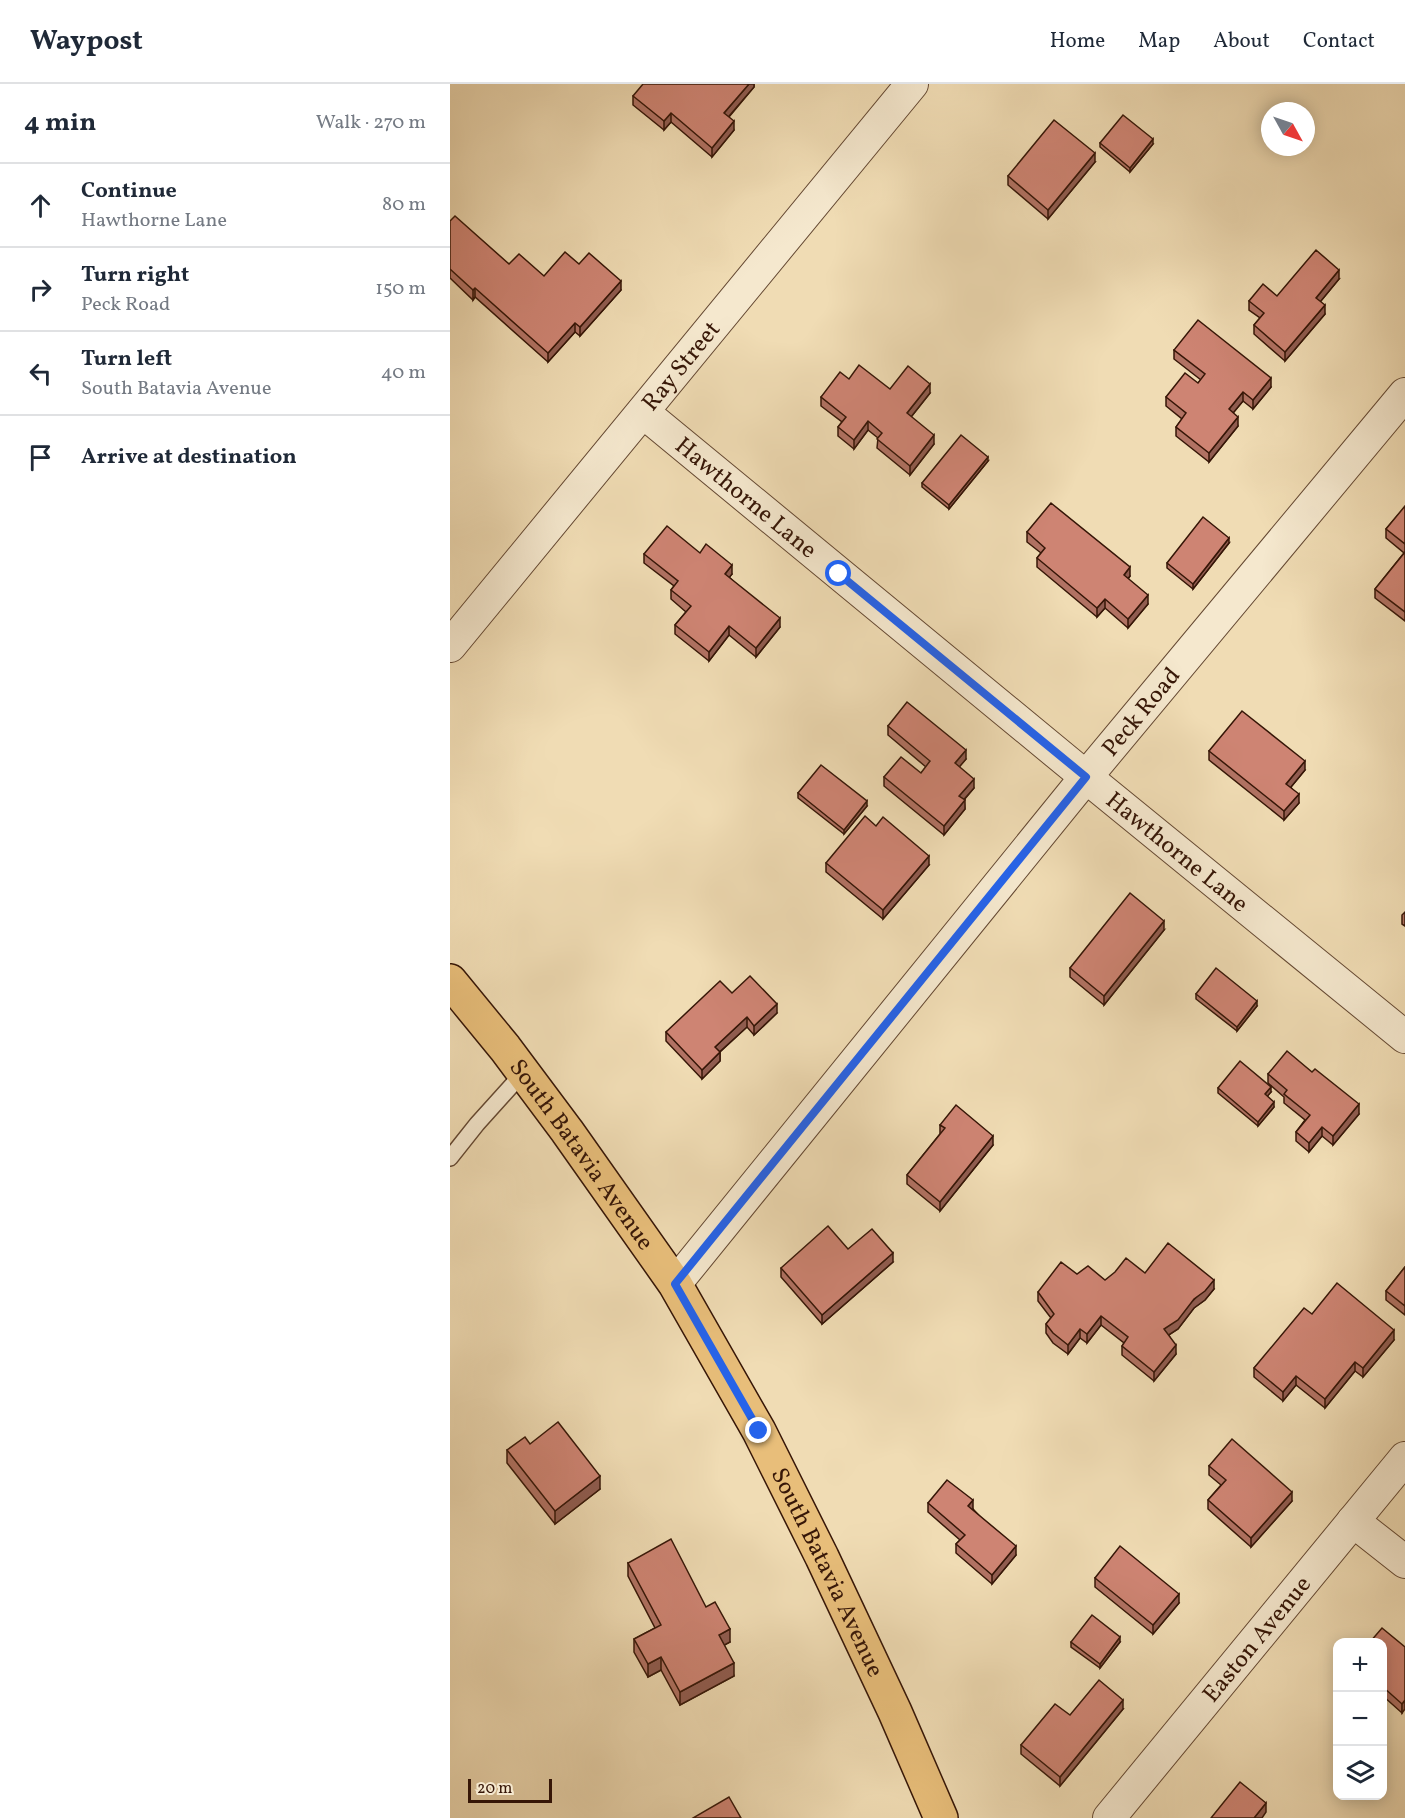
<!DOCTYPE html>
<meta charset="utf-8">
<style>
body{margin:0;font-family:Vollkorn,serif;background:#f6f6f7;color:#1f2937}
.controls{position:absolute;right:18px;bottom:18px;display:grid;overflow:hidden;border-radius:12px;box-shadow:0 3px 15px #0003}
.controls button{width:54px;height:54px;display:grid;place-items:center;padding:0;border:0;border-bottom:2px solid #e0e1e3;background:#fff;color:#1f2937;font:30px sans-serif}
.compass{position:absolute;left:811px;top:18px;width:54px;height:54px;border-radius:50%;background:#fff;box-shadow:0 3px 15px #0003;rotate:130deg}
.scale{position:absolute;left:18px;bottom:15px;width:84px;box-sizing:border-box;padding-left:6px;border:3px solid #361607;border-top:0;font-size:16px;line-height:21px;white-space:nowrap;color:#361607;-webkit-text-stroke:4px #f5e8ce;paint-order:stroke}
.stop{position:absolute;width:18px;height:18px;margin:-14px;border:4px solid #2563eb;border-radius:50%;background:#fff}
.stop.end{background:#2563eb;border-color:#fff;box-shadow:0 2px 6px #0008}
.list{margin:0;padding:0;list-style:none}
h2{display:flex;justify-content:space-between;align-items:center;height:78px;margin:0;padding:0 24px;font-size:26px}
h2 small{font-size:20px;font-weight:400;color:#747a83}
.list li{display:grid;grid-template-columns:39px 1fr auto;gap:18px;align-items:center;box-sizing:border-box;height:84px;padding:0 24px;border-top:2px solid #e0e1e3}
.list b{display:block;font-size:22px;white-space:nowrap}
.list p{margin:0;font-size:20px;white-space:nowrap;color:#747a83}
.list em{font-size:20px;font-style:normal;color:#747a83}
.icon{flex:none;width:33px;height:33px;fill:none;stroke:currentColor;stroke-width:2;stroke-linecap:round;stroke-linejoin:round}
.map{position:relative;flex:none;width:955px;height:1734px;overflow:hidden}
header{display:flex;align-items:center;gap:36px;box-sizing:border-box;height:84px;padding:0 30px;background:#fff;border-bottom:2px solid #e0e1e3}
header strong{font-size:28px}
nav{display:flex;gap:33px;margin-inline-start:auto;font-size:21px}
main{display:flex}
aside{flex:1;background:#fff}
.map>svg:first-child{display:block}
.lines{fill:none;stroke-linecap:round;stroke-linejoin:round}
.lane-casing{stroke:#644832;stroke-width:18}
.street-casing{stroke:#644832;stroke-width:34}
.primary-casing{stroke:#361607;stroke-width:36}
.lane{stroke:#f5e8ce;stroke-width:15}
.street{stroke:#f5e8ce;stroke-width:32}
.primary{stroke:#e8be7a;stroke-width:33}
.wall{fill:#b17263;stroke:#361607;stroke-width:1.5}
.shaded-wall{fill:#905c50;stroke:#361607;stroke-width:1.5}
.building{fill:#ce8473;stroke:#361607;stroke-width:1.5}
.route{stroke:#2563eb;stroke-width:8}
.labels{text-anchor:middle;stroke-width:6;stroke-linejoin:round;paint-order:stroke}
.street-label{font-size:24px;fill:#361607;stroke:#f5e8ce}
</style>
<header>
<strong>Waypost</strong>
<nav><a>Home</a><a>Map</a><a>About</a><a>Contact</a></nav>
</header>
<main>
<aside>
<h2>4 min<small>Walk · 270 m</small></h2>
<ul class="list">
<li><svg class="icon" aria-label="ahead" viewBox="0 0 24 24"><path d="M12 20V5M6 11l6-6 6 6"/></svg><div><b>Continue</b><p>Hawthorne Lane</p></div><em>80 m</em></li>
<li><svg class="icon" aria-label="right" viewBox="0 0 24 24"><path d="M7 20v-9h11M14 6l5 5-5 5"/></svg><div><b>Turn right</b><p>Peck Road</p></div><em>150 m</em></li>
<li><svg class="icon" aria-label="left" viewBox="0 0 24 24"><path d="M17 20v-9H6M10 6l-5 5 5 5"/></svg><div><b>Turn left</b><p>South Batavia Avenue</p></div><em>40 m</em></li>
<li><svg class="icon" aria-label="arrive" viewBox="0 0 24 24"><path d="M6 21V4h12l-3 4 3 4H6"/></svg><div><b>Arrive at destination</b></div></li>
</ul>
</aside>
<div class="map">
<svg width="955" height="1734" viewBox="0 0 955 1734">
<rect width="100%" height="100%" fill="#f0dcb4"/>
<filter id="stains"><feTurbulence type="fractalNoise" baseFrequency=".00333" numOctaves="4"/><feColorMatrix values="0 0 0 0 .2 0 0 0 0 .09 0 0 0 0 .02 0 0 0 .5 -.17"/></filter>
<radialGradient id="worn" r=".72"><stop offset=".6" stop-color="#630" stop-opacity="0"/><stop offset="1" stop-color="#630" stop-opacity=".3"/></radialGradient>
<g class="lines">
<defs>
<path id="lane" d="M0,1074L27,1040L73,989"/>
<g id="street">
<path id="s1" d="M193,328L636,693L955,953"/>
<path id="s2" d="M0,562L462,0"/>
<path id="s3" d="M225,1200L636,693L955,310"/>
<path d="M903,1437L955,1478"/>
<path id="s4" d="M659,1734L955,1374"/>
</g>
<g id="primary">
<path id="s5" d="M0,897L55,964L117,1047L225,1200L309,1347L372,1473L445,1628L491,1734"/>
</g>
</defs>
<use href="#lane" class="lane-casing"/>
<use href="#street" class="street-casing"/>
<use href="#primary" class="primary-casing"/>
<use href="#lane" class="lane"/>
<use href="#street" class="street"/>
<use href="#primary" class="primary"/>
</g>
<g class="wall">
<path d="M304,0V3L279,33L284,46L262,73L221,38L214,46L183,21V12Z"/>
<path d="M650,59L703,60L680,88L650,63Z"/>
<path d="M645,78L598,135L558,101V92Z"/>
<path d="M0,137L59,180L94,192L129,180L171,206L130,252L125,248L98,278L25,213L23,216L0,194Z"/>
<path d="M889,195L870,218L875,230L835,277L804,250V241L810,234L799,226V217L827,212Z"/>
<path d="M724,266L821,303L803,325L793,317L783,329L788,342L759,378L726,352V343L732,335L716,322V313L748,299L751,296L724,275Z"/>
<path d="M399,295L440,305L480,309L461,333L484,360L460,391L427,364L428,354L418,346L404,365L388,352V343L392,338L371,322V313Z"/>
<path d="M538,377L499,425L472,403V399Z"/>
<path d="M955,423V537L925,514V505L954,469L936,454V445Z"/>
<path d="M577,448L680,492L678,495L698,520L678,544L655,524L647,533L587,483V474L591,469L577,458Z"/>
<path d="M779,459L743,505L717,484V479Z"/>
<path d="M250,469L282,490L279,493L330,543L306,573L279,551L259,577L225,550V541L236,528L221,515V506L224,502L194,479V470Z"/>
<path d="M438,642L516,675L509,683L524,704L514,716L515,725L494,751L434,702V693L471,689L476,683L438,651Z"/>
<path d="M759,667L855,686L841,703L849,719L834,736L759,676Z"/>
<path d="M348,709L417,722L394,750L348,714Z"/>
<path d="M376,779L479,781L433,835L376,788Z"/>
<path d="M955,828V842L952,840V831Z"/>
<path d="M714,846L654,921L620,893V884Z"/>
<path d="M282,909L327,929L304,951L297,943L270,968V977L252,995L216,957V948Z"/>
<path d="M746,910L807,922L787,947L746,915Z"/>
<path d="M818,990L909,1030L883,1061L872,1052L859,1068L846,1057V1048L855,1036L834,1019V1013L818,999Z"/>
<path d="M768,1004L821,1008L817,1012L824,1023L808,1042L768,1009Z"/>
<path d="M490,1041L543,1061L490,1127L457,1100V1091L490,1050Z"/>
<path d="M398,1165L443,1178L372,1240L331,1193V1184Z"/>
<path d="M955,1183V1231L936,1216V1207Z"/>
<path d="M695,1189L764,1205L755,1216L744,1224L728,1245L719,1251L726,1270L704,1297L672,1271V1262L674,1259L651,1241L637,1259L630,1254L618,1270L603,1259L596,1249V1240L601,1234L588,1217V1208L627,1190L655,1196Z"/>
<path d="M862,1230L944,1256L913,1293L905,1287L875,1324L846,1301L833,1317L804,1293V1284Z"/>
<path d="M80,1360L150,1405L105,1440L57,1379V1366Z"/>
<path d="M759,1382L842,1417L801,1463L758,1425V1416L771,1401L759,1391Z"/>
<path d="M478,1419L523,1425L566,1471L542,1500L506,1469V1460L510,1456L478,1428Z"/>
<path d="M178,1479L256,1523L280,1558L274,1561L284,1592L230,1621L211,1586L198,1593L184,1568V1555L205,1544L178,1492Z"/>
<path d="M645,1494L729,1519L703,1550L645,1503Z"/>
<path d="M621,1558H670L650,1584L621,1563Z"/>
<path d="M933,1558L955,1563L952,1629L933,1612Z"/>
<path d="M673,1625L610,1702L571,1670V1661L620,1631Z"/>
</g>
<g class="shaded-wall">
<path d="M299,0H304V3L274,38V29Z"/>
<path d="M221,29V38L214,46V37Z"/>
<path d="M284,37V46L262,73V64Z"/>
<path d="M703,55V60L680,88V84Z"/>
<path d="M645,69V78L598,135V126Z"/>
<path d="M889,186V195L866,223V214Z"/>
<path d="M171,197V206L130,252V243Z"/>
<path d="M25,204V213L23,216V206Z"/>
<path d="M875,221V230L835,277V268Z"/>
<path d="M125,239V248L98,278V269Z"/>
<path d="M821,294V303L803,325V316Z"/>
<path d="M480,300V309L457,338V329Z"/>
<path d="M793,308V317L779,334V325Z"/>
<path d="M788,333V342L759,378V369Z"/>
<path d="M418,337V346L404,365V356Z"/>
<path d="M484,351V360L460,391V382Z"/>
<path d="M538,373V377L499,425V421Z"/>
<path d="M779,454V459L743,505V500Z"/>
<path d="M282,481V490L275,499V490Z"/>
<path d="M680,483V492L674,500V491Z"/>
<path d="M698,511V520L678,544V535Z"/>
<path d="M655,515V524L647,533V524Z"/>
<path d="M330,534V543L306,573V564Z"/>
<path d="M279,542V551L259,577V568Z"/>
<path d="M516,666V675L505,688V679Z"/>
<path d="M855,677V686L836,709V700Z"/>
<path d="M524,695V704L509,721V712Z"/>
<path d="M849,710V719L834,736V727Z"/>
<path d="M515,716V725L494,751V742Z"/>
<path d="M417,717V722L394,750V746Z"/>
<path d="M479,772V781L433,835V826Z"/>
<path d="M714,837V846L654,921V912Z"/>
<path d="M807,917V922L787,947V943Z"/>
<path d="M327,920V929L304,951V942Z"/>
<path d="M297,933V943L265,972V963Z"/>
<path d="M270,968V977L252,995V986Z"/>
<path d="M821,1003V1008L815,1015V1010Z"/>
<path d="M824,1018V1023L808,1042V1038Z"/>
<path d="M909,1020V1030L883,1061V1052Z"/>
<path d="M872,1043V1052L859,1068V1059Z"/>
<path d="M543,1052V1061L490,1127V1118Z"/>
<path d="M443,1169V1178L372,1240V1231Z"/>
<path d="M764,1196V1205L755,1216L744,1224L728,1245L714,1254V1245Z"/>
<path d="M651,1232V1241L637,1259V1250Z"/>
<path d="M630,1245V1254L618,1270V1261Z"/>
<path d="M944,1246V1256L913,1293V1284Z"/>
<path d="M726,1261V1270L704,1297V1288Z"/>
<path d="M905,1278V1287L875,1324V1315Z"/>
<path d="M846,1292V1301L833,1317V1308Z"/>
<path d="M150,1392V1405L105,1440V1427Z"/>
<path d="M842,1408V1417L801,1463V1454Z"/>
<path d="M523,1416V1425L518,1431V1422Z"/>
<path d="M566,1462V1471L542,1500V1491Z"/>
<path d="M729,1510V1519L703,1550V1541Z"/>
<path d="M280,1545V1558L269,1564V1551Z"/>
<path d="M670,1553V1558L650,1584V1580Z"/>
<path d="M211,1573V1586L198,1593V1580Z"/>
<path d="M284,1579V1592L230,1621V1608Z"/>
<path d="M673,1616V1625L610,1702V1693Z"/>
<path d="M955,1616V1625L952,1629V1620Z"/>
<path d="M816,1719V1728L812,1734H804Z"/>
</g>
<g class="building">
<path d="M193,0H299L274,29L284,37L262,64L221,29L214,37L183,12Z"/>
<path d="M673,31L703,55L680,84L650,59Z"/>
<path d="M604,36L645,69L598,126L558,92Z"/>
<path d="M5,132L59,180L69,170L94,192L115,168L129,180L139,169L171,197L130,243L125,239L98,269L25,204L23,206L0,185V137Z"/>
<path d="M866,166L889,186L866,214L875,221L835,268L804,241L814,229L799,217L813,200L827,212Z"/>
<path d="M748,236L821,294L803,316L793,308L779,325L788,333L759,369L726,343L736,329L716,313L735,289L748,299L755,290L724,266Z"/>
<path d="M409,281L440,305L458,282L480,300L457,329L484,351L460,382L427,355L432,349L418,337L404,356L388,343L396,333L371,313L390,288L399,295Z"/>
<path d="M511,351L538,373L499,421L472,399Z"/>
<path d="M601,419L680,483L674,491L698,511L678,535L655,515L647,524L587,474L595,464L577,448Z"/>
<path d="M955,422V460L936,445Z"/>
<path d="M753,433L779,454L743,500L717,479Z"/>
<path d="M217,442L250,469L256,460L282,481L275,490L330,534L306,564L279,542L259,568L225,541L241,522L221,506L228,497L194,470Z"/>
<path d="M955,468V528L925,505Z"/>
<path d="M457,618L516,666L505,679L524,695L509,712L515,716L494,742L434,693L451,673L471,689L480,677L438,642Z"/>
<path d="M792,627L855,677L836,700L849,710L834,727L759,667Z"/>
<path d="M371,681L417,717L394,746L348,709Z"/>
<path d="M415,732L426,742L433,733L479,772L433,826L376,779Z"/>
<path d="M680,809L714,837L654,912L620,884Z"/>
<path d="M766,884L807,917L787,943L746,910Z"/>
<path d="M300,892L327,920L304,942L297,933L265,963L270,968L252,986L216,948L270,897L282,909Z"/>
<path d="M837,967L862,988L865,985L909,1020L883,1052L872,1043L859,1059L846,1048L860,1031L834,1010L837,1006L818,990Z"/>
<path d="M790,977L821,1003L815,1010L824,1018L808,1038L768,1004Z"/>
<path d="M506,1021L543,1052L490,1118L457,1091L495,1044L490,1041Z"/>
<path d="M378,1142L398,1165L422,1145L443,1169L372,1231L331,1184Z"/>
<path d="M718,1159L764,1196L755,1207L744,1215L728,1236L714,1245L726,1261L704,1288L672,1262L678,1253L651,1232L637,1250L630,1245L618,1261L603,1249L596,1240L604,1230L588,1208L611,1178L627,1190L638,1182L655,1196L665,1188L676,1174L695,1189Z"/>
<path d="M955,1183V1222L936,1207Z"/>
<path d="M887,1199L944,1246L913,1284L905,1278L875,1315L846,1292L833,1308L804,1284L854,1224L862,1230Z"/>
<path d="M108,1338L150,1392L105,1427L57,1366L75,1353L80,1360Z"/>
<path d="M782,1355L842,1408L801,1454L758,1416L776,1396L759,1382Z"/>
<path d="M497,1396L523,1416L518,1422L566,1462L542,1491L506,1460L515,1451L478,1419Z"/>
<path d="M221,1455L256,1523L265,1518L280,1545L269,1551L284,1579L230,1608L211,1573L198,1580L184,1555L211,1541L178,1479Z"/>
<path d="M670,1462L729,1510L703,1541L645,1494Z"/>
<path d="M642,1531L670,1553L650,1580L621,1558Z"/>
<path d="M932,1544L955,1563V1616L952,1620L933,1603V1558H920Z"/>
<path d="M649,1596L673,1616L610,1693L571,1661L605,1620L620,1631Z"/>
<path d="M790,1698L816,1719L804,1734H761Z"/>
<path d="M279,1713L291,1734H243Z"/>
</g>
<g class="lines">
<path class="route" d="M309,1347L225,1200L636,693L389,490"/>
</g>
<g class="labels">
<g class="street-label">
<text dy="8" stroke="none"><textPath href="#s2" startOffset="363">Ray Street</textPath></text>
<text dy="8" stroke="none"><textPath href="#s1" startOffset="134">Hawthorne Lane</textPath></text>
<text dy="8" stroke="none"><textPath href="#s3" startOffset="738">Peck Road</textPath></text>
<text dy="8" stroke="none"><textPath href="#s1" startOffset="692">Hawthorne Lane</textPath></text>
<text dy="8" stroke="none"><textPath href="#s5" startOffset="218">South Batavia Avenue</textPath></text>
<text dy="8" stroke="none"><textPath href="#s5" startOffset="704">South Batavia Avenue</textPath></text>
<text dy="8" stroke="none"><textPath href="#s4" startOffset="232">Easton Avenue</textPath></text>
</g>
</g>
<rect width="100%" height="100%" filter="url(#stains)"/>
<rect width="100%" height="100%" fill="url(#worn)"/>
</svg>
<div class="controls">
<button>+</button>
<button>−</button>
<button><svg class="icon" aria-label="layers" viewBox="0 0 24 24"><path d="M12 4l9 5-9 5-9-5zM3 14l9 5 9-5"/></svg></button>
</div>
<svg class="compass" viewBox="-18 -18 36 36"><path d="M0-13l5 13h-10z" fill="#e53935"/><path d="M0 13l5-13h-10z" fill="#747a83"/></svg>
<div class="scale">20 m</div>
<div class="stop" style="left:389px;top:490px"></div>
<div class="stop end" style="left:309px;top:1347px"></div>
</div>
</main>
